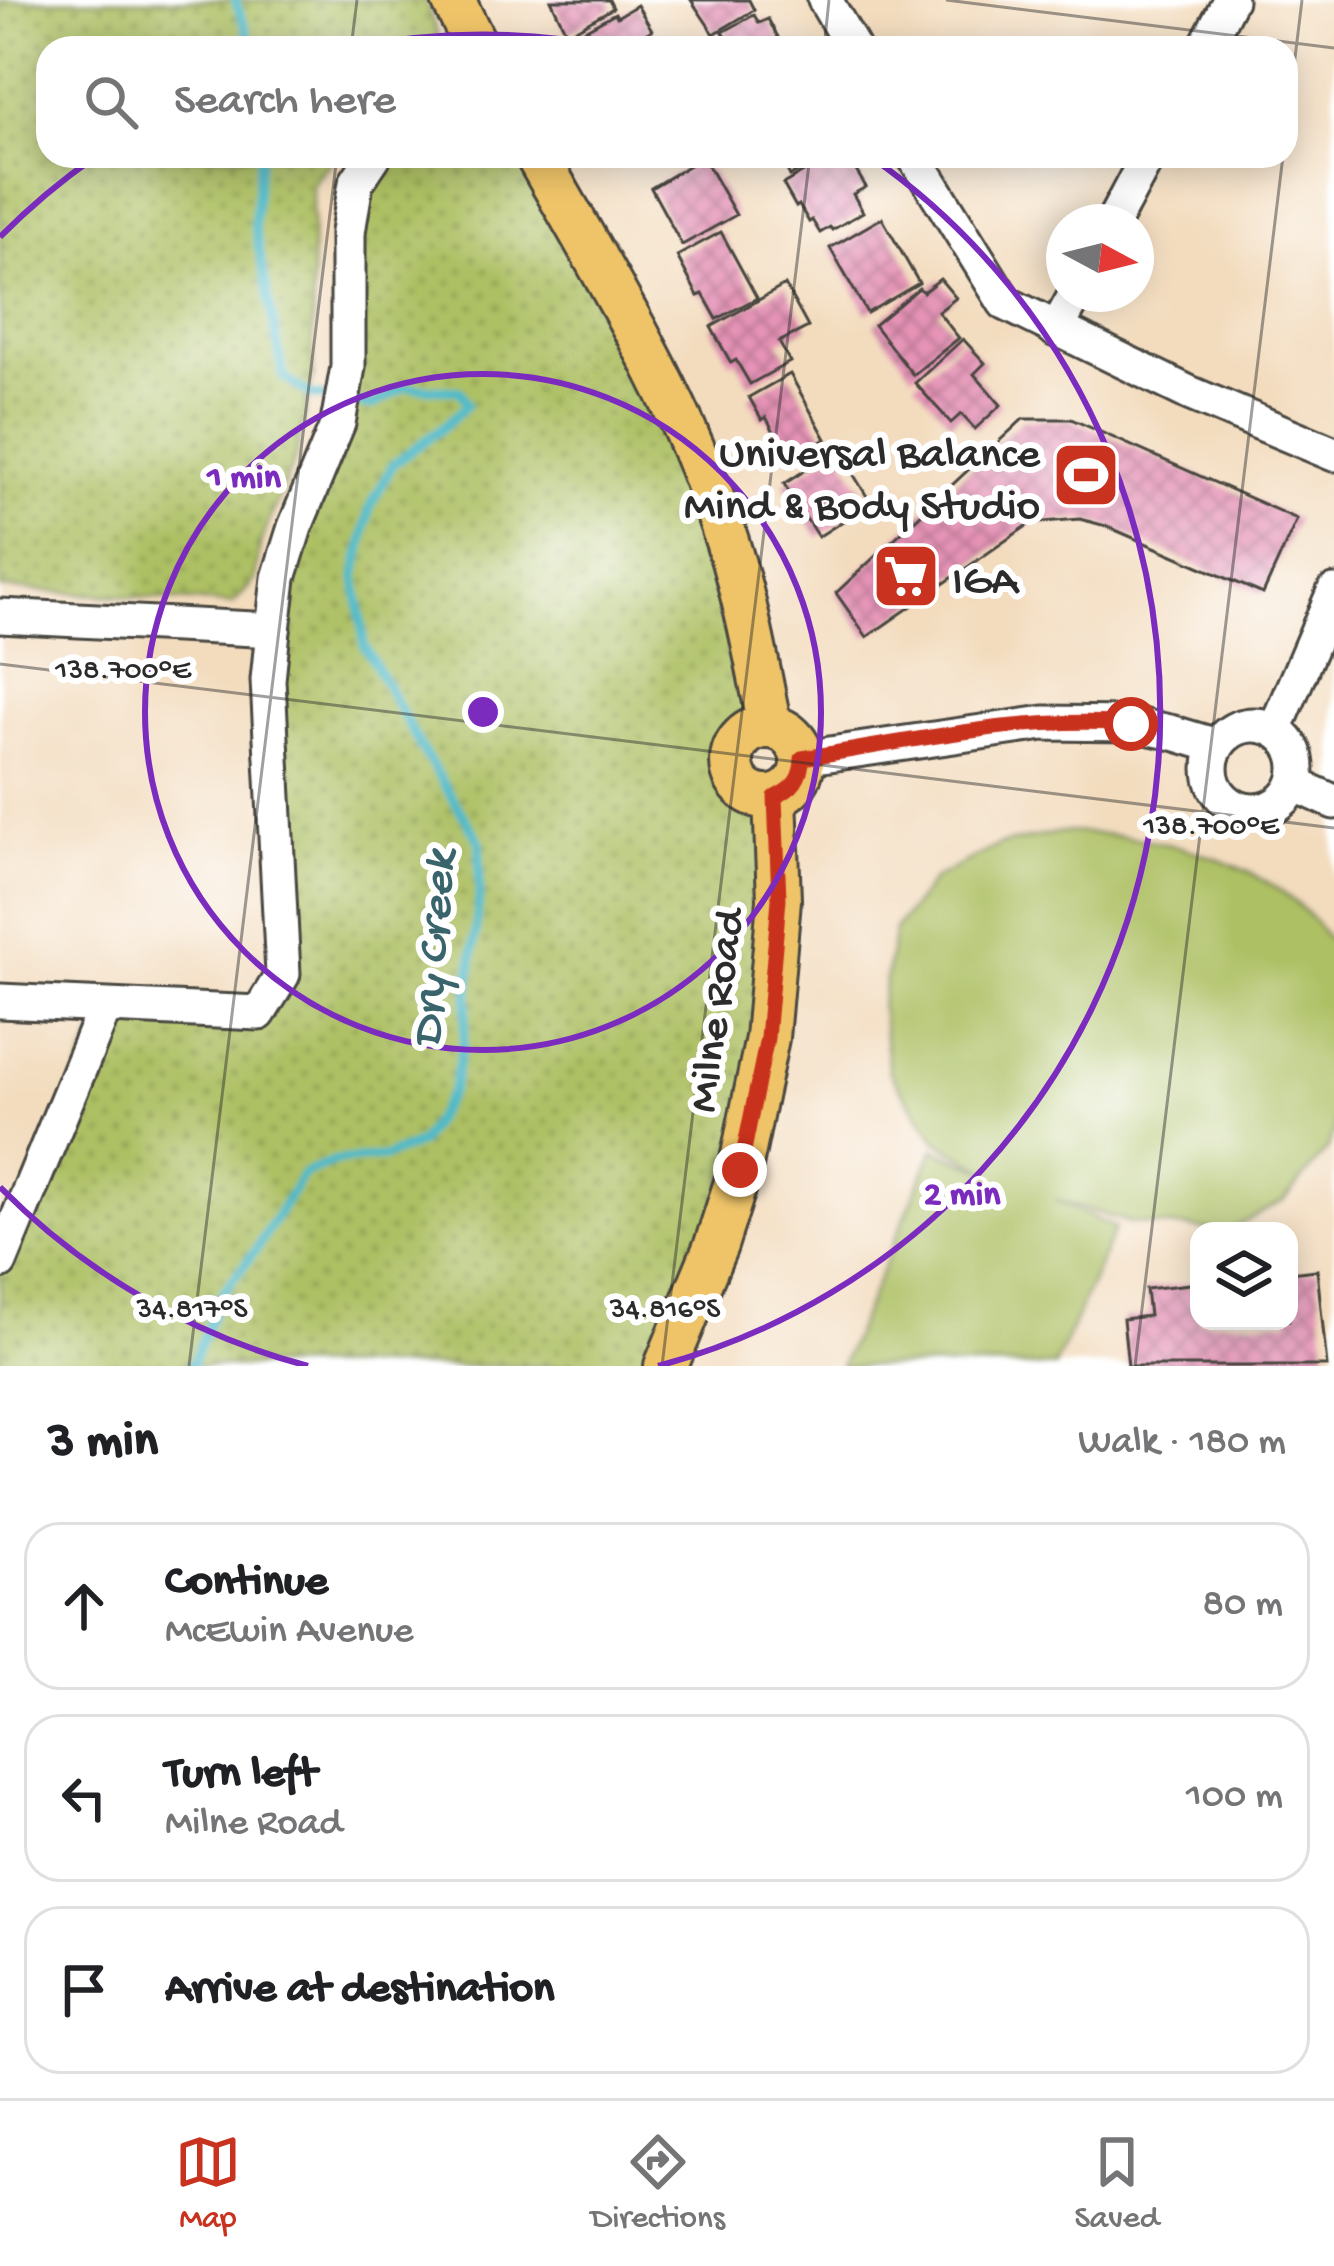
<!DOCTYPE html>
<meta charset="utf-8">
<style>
body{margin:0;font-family:"Gochi Hand",sans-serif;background:#f2f2f2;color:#202124}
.controls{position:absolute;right:36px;bottom:36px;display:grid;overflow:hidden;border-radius:24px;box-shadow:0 6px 30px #0003}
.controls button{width:108px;height:108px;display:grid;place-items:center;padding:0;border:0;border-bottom:3px solid #e0e0e0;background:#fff;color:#202124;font:60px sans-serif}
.compass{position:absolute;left:1046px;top:204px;width:108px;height:108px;border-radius:50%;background:#fff;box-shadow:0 6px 30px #0003;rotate:97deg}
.stop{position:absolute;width:36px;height:36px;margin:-27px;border:9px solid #c8321e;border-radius:50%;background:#fff}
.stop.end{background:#c8321e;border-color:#fff;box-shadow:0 3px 12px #0008}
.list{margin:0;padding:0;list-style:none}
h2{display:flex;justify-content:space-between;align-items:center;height:156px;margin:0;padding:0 48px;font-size:51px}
h2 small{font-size:39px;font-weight:400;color:#757577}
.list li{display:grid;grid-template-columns:78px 1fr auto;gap:36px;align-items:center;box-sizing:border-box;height:168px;margin:0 24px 24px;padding:0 24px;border:3px solid #e0e0e0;border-radius:36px}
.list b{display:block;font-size:45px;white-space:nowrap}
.list p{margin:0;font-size:39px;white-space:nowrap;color:#757577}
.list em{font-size:39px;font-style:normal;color:#757577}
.icon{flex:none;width:66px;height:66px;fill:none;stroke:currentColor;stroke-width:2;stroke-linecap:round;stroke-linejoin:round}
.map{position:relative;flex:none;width:1334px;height:1366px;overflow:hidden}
.search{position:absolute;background:#fff;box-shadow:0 6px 30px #0003;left:36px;right:36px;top:36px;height:132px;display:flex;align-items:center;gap:30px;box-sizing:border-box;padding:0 42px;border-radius:36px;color:#757577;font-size:45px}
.sheet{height:732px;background:#fff}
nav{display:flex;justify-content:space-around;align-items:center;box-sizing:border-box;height:168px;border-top:3px solid #e0e0e0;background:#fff;font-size:33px;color:#757577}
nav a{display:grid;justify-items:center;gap:6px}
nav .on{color:#c8321e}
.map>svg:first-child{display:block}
.grass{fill:url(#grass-dots);stroke:#6c7648;stroke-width:3}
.pitch{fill:#adc064;stroke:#6c7648;stroke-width:3}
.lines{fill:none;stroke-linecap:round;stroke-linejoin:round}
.stream{stroke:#4ebaca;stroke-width:9}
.building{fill:url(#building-cross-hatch)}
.minor-casing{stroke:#494641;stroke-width:39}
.major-casing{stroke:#494641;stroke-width:48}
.minor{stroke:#fff;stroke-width:33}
.major{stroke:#efc469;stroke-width:42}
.route{stroke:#c8321e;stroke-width:15}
.ticks{fill:none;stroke:#2b2b2b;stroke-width:3;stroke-opacity:0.45}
.ring{fill:none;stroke:#7b2cbf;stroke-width:6}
.labels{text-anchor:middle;stroke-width:12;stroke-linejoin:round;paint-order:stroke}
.poi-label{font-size:45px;fill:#2b2b2b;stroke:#fff;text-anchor:end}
.street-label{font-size:45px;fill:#2b2b2b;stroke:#fff}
.water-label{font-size:48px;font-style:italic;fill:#39646b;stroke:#fff}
.ticks-label{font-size:30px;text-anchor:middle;fill:#2b2b2b;stroke:#fff;stroke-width:12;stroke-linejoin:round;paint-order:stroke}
.centre{fill:#7b2cbf;stroke:#fff;stroke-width:6}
.ring-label{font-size:36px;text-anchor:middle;font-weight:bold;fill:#7b2cbf;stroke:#fff;stroke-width:12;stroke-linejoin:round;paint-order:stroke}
</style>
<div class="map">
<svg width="1334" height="1366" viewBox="0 0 1334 1366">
<defs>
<pattern id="grass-dots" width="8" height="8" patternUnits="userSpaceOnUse" patternTransform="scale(3)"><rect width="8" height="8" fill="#adc064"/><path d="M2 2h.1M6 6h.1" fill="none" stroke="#8d9c53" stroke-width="1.8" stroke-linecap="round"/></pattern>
<pattern id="building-cross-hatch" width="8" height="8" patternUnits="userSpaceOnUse" patternTransform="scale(3)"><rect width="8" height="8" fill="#e593b6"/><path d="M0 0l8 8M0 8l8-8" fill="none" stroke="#ba7894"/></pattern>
</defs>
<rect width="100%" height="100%" fill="#fff"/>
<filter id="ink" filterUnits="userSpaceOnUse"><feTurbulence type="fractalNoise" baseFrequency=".00833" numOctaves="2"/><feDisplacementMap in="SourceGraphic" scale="24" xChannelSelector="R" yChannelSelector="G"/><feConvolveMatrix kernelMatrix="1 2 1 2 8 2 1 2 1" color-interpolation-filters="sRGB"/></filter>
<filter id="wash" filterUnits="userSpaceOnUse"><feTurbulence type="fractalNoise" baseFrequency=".004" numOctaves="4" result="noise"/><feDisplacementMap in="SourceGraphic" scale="48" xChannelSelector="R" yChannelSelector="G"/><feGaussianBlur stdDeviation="2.7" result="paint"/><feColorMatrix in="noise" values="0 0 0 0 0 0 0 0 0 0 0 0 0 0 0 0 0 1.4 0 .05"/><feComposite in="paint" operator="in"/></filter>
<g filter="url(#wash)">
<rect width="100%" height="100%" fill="#f3dcbe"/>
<g class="grass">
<path d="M0,0H425L442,48H48V156H335L312,185L313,375L296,456L260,544L255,580L233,604L0,588Z"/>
<path d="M374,156H537L664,381L757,728C721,744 724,786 762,798L767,1038L667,1366H0V1262L105,1007L265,1001L283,974L273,630L338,423Z"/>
</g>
<path class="pitch" d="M1062,832C1156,834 1284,860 1334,949V1131L1328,1148L1285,1200L1228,1231L1131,1223L1055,1200L1115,1228L1055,1366H841L934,1149L993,1174L937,1141L889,1072L881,1006L895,929L934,879L999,845Z"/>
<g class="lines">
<g class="stream">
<path d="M235,0L253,48"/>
<path d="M191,1366L221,1295L255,1251L303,1174L335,1161L384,1157L420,1143L452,1091L463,1044L479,900L480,842L421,748L364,645L356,576L370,507L393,464L441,429L467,405L460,391L405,387L372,406L311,395L284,378L254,224L260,156"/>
</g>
</g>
<g id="blocks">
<g class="building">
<path d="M551,0H609L613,8L567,34Z"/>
<path d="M691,0H749L754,10L714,34Z"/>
<path d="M637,5L652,30L620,48H570L568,44L581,36L579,33L615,13L617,17Z"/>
<path d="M754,15L759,23L768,19L784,48H718L729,42L723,32Z"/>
<path d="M780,156H826L790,176Z"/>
<path d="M831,156H847L866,187L853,194L863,212L832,230L830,227L820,233L812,220L809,222L799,205L796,207L783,184Z"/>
<path d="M703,157L736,215L682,245L651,188Z"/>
<path d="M882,218L919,283L867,313L830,248Z"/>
<path d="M721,232L757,298L717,319L703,294L698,296L677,256Z"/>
<path d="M940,279L956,298L938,312L959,338L913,375L874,325L919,288L923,292Z"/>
<path d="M785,285L808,327L779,342L790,362L750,384L736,360L731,363L711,327Z"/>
<path d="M963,339L985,363L974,374L1001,405L975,429L961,414L951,423L915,383Z"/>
<path d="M790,374L826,439L789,459L766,417L762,420L749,397Z"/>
<path d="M1023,419H1071L1297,519L1263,594L1106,526L1080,519L1031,523L867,637L836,593Z"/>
<path d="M838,449L871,503L818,537L784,484Z"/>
<path d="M1317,1270L1327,1366H1128L1123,1319L1149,1316L1146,1289L1199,1283V1321H1289V1273Z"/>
</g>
</g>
</g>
<g filter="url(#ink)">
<use href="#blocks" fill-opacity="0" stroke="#494641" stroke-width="3"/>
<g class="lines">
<defs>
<g id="minor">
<path d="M825,0L853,48"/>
<path d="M1205,48L1230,0"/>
<path d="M914,156L1005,303L1189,393L1334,454"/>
<path d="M1113,222L1148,156"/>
<path d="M1056,330L1076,294"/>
<path d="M0,616L273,630"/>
<circle cx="1254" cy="768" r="43"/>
<path d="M1275,730L1334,592"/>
<path d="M802,758L1044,723L1131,724L1170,732L1217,746"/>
<path d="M1294,784L1334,802"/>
<path d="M0,1001L259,1013L283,974L268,680L273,630L279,578L295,527L338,423L348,367V232L356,183L374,156"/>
<path d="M0,1262L105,1007"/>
</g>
<g id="major">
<path d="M453,0L477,48"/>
<path d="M537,156C604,275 678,392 721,523C744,589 756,658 770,727"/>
<circle cx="767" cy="762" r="35"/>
<path d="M666,1366L716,1245L740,1170L767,1038L779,900L775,797"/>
</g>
</defs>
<use href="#minor" class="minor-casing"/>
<use href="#major" class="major-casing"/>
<use href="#minor" class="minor"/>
<use href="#major" class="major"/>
</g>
</g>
<g class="lines" filter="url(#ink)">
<path class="route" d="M740,1170L767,1038L779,899L775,797C793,789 802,778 802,758C910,742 1021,715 1131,724"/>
</g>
<path class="ticks" d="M946,0L1334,48M351,48L357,0M824,48L829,0M1286,132L1302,0M0,664L1334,828M189,1366L337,156M662,1366L810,156M1135,1366L1283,156"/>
<g class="ring">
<circle cx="483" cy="712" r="338"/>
<path d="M308 1366A677 677 0 0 1 0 1187M0 237A677 677 0 0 1 95 157M354 47A677 677 0 0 1 612 47M871 157A677 677 0 0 1 658 1366"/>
</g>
<defs>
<symbol id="stadium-square" viewBox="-11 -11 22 22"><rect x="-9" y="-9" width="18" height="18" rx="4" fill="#c8321e" stroke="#fff"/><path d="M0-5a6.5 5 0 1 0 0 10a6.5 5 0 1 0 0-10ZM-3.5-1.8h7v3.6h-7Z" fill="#fff"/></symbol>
<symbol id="supermarket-square" viewBox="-11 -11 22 22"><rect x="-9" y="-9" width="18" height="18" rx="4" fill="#c8321e" stroke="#fff"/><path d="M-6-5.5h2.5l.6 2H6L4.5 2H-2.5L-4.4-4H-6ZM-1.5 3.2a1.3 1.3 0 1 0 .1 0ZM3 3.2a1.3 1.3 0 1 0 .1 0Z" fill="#fff"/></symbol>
</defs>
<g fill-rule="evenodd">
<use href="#stadium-square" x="1048" y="437" width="76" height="76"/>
<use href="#supermarket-square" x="868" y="538" width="76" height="76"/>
</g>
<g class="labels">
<g class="poi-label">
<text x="1040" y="465">Universal Balance<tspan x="1040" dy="52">Mind &amp; Body Studio</tspan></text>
<text x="952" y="592" text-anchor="start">IGA</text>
</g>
<g class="street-label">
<text transform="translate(712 1010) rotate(-82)" y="16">Milne Road</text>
</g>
<g class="water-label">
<text transform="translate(429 949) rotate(-86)" y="17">Dry Creek</text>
</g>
</g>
<g class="ticks-label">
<text x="123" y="678">138.700°E</text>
<text x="1211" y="834">138.700°E</text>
<text x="192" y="1317">34.817°S</text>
<text x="665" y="1317">34.816°S</text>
</g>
<circle cx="483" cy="712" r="18" class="centre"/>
<g class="ring-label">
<text x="244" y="486">1 min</text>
<text x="962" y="1203">2 min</text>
</g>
</svg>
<div class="controls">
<button><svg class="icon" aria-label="layers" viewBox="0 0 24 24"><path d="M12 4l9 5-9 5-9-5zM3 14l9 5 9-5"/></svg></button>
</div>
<svg class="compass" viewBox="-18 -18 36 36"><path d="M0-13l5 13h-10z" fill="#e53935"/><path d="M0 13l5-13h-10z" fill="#757577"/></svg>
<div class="stop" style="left:1131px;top:724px"></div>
<div class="stop end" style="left:740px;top:1170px"></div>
<div class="search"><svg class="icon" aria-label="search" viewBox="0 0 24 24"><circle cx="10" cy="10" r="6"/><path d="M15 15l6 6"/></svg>Search here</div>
</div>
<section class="sheet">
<h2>3 min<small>Walk · 180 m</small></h2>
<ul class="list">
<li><svg class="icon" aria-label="ahead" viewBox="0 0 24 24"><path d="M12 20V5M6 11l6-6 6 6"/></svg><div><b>Continue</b><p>McEwin Avenue</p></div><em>80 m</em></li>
<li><svg class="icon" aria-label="left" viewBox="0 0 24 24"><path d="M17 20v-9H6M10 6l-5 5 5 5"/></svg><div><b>Turn left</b><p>Milne Road</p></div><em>100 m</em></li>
<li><svg class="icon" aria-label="arrive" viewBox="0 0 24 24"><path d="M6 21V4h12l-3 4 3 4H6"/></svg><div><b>Arrive at destination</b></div></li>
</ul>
</section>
<nav>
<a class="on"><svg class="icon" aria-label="map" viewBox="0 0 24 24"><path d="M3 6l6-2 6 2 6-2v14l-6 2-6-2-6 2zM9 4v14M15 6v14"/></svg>Map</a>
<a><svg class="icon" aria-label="directions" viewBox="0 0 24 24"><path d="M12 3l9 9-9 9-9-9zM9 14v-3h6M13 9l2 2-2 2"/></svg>Directions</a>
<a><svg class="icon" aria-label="saved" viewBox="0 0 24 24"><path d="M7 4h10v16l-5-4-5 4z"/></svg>Saved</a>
</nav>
